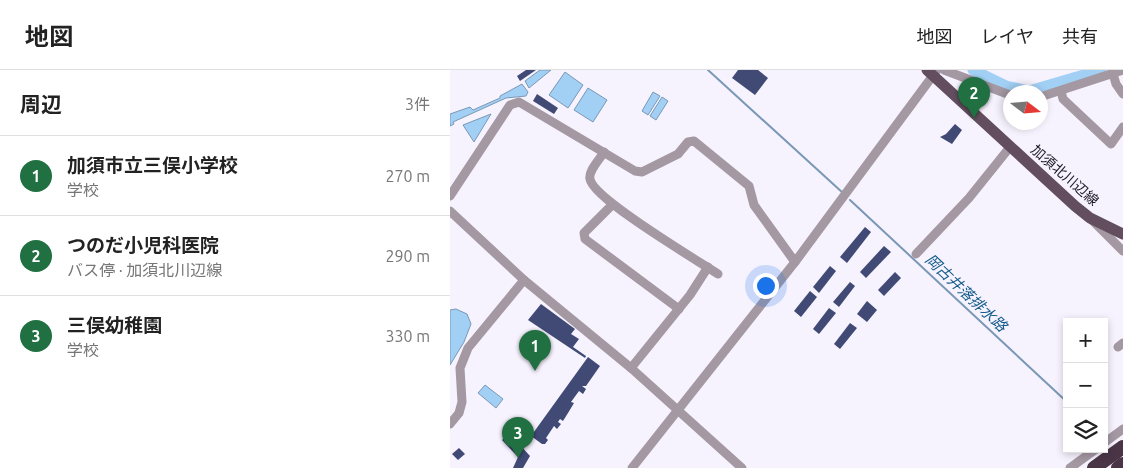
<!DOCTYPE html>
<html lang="ja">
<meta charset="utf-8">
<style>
body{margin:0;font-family:Ubuntu,"Noto Sans JP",sans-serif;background:#f2f2f2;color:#222}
.controls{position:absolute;right:15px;bottom:15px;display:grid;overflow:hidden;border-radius:0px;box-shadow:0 2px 8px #0003}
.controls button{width:45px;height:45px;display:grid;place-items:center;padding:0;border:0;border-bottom:1px solid #e0e0e0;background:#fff;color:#222;font:25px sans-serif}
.compass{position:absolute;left:553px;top:15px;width:45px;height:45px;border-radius:50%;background:#fff;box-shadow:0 2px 8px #0003;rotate:106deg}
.you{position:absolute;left:315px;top:215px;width:18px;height:18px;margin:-12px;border:4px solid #fff;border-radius:50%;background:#1a73e8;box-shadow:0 0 0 8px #1a73e833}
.badge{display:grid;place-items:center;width:32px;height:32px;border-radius:50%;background:#207041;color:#fff;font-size:16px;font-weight:700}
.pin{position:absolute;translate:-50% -41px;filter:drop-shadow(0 1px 2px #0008)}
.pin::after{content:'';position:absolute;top:26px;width:18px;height:15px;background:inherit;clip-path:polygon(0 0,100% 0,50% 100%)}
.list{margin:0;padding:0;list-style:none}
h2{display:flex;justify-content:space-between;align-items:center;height:65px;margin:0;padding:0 20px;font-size:21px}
h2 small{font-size:16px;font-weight:400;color:#767676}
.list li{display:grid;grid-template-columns:32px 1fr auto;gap:15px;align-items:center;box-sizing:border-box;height:80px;padding:0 20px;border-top:1px solid #e0e0e0}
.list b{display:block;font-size:19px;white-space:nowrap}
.list p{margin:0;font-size:16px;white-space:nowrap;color:#767676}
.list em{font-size:16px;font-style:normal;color:#767676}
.icon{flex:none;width:28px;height:28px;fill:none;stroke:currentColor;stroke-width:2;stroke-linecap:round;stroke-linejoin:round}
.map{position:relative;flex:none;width:673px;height:398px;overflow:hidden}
header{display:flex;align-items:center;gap:30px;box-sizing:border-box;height:70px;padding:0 25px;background:#fff;border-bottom:1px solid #e0e0e0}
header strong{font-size:24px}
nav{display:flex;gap:28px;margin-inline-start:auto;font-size:18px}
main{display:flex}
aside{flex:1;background:#fff}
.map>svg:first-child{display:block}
.water{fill:#a2d0f5;stroke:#7a98b5}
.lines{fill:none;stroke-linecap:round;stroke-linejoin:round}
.stream{stroke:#7a98b5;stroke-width:2}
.river{stroke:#a2d0f5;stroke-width:11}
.building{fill:#404a74}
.minor{stroke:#a498a2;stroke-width:9}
.major{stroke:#624e5e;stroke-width:11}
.highway{stroke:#4a3547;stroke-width:14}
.labels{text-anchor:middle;stroke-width:5;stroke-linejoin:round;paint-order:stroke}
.street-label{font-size:14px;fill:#1b1721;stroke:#f6f2fe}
.water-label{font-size:15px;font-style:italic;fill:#145c8b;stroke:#f6f2fe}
</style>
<header>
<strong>地図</strong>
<nav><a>地図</a><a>レイヤ</a><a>共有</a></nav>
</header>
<main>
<aside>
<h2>周辺<small>3件</small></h2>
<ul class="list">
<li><span class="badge">1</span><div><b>加須市立三俣小学校</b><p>学校</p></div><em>270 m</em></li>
<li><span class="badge">2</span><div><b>つのだ小児科医院</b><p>バス停 · 加須北川辺線</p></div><em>290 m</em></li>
<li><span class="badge">3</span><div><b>三俣幼稚園</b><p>学校</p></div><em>330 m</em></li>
</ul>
</aside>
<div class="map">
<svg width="673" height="398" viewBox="0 0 673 398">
<rect width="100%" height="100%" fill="#f6f2fe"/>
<g class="water">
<path d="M90,0H101L79,18L75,11Z"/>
<path d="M115,2L133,15L118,38L99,25Z"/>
<path d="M72,14L78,22L76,26L56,28L3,52L4,54L0,56V44L20,37L23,40L50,28V26Z"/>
<path d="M138,18L157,30L143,52L124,40Z"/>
<path d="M203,22L210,26L198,45L192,41Z"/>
<path d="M212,27L218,31L206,50L200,46Z"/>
<path d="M41,44L24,72L13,55Z"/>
<path d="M6,239L17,244L21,254L14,272L0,295V240Z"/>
<path d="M35,315L53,329L46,338L28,323Z"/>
</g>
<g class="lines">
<g class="stream">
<path d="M258,0L393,123"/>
<path d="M400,130L617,332"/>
<path d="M654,367H655"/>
</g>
<path class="river" d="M523,0L556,16L579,21L651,0"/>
</g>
<g class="building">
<path d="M76,0H86L70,11L67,6Z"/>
<path d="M288,0H308L318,8L305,25L282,8Z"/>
<path d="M87,24L108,38L104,44L83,31Z"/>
<path d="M505,54L512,60L502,74L490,67L496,64Z"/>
<path d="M415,157L421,162L397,193L390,187Z"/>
<path d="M434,176L441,182L416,208L410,202Z"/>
<path d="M380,196L386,201L369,223L363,217Z"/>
<path d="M445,202L451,208L434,226L428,220Z"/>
<path d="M400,212L405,216L389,237L383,232Z"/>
<path d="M360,221L367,227L351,247L344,241Z"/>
<path d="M417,231L427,240L417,252L407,244Z"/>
<path d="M91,234L125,259L121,264L129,269L123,277L136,286L135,288L78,250Z"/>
<path d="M379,238L386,243L369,264L363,259Z"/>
<path d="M400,253L407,258L390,279L384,274Z"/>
<path d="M138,287L150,296L136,316H132L136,319L133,324L129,321L121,332L124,333L118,343L113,351L110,349L108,352L111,354L107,359L104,356L96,368L98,370L95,374H92L81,366Z"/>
<path d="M59,363L80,386L73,398H63L68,387L52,370Z"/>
<path d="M9,378L15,384L8,390L2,384Z"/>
</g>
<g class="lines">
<g class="minor">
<path d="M494,0L560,25"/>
<path d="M663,4L666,14L673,24"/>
<path d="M611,21L613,29L661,74L673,57"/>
<path d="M590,27L673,0"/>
<path d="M154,82C150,89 138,101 140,109C143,129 247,190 268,204"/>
<path d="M0,126L60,35L69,32L185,101L192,102L228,84L238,72L244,71L299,116L304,135L345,192"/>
<path d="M162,135L134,163L135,169L229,239"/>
<path d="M0,141L74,210L181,298L292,398"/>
<path d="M643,151L673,181"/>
<path d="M466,184L519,128L560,77"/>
<path d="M668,277L673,273"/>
<path d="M181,298L240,225L258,197"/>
<path d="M0,354L9,343L12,332L10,298L18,278L74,210"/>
<path d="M654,373L673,359"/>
<path d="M182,398L345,192L487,0"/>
<path d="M620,398L646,379"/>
</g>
<path class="major" d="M477,0L625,136L640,148L673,164"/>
<g class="highway">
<path d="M644,398L673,377"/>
<path d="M668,398L673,394"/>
</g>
</g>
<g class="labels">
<g class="street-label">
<text transform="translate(615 105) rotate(41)" y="5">加須北川辺線</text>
</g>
<g class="water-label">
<text transform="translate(516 223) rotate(43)" y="5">岡古井落排水路</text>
</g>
</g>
</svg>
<div class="controls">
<button>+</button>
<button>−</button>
<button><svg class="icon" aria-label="layers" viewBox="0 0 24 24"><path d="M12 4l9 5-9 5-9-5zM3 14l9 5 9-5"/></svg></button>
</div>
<svg class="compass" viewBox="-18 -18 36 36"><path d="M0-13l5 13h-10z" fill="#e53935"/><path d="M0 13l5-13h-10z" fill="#767676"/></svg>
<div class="you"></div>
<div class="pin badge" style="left:85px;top:301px">1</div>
<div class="pin badge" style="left:524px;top:48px">2</div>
<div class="pin badge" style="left:68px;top:388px">3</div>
</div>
</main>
